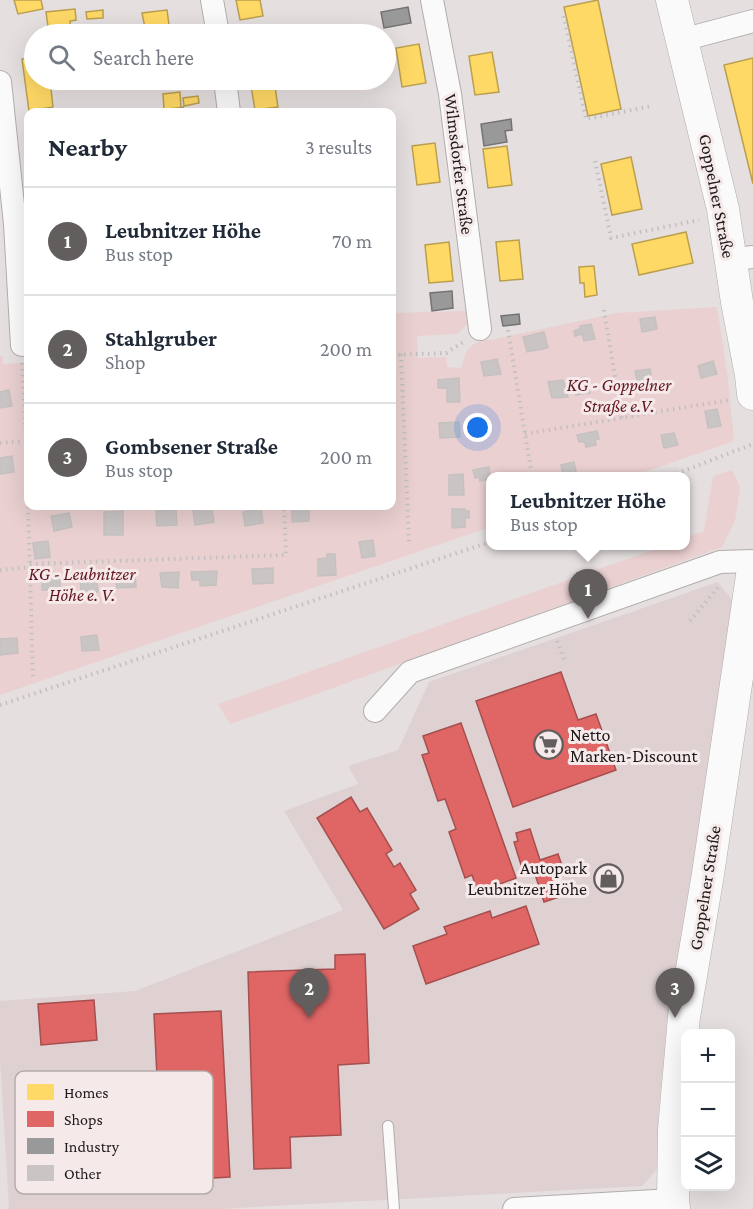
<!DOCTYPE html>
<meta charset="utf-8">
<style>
body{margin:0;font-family:"Crimson Pro",serif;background:#f2f2f3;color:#1f2937}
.controls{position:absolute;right:18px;bottom:18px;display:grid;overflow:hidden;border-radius:12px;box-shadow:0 6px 24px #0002}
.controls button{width:54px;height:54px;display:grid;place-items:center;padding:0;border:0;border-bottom:2px solid #e0e1e3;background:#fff;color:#1f2937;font:30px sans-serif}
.you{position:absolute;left:478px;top:428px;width:21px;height:21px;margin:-15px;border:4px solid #fff;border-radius:50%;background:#1a73e8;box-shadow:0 0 0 9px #1a73e833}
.badge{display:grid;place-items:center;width:39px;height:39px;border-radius:50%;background:#635e5e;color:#fff;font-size:20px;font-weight:700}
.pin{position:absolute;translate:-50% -50px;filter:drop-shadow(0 2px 3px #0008)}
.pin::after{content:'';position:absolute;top:32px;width:21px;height:18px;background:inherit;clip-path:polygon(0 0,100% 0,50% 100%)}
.popup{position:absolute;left:486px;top:472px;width:204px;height:78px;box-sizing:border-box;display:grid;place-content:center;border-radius:12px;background:#fff;filter:drop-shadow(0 2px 4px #0005);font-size:20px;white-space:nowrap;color:#747a83}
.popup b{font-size:22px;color:#1f2937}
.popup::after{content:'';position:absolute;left:50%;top:100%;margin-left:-12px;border:12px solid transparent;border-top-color:#fff}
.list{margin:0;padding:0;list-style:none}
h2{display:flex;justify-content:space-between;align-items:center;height:78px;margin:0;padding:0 24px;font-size:26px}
h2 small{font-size:20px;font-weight:400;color:#747a83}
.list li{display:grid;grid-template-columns:39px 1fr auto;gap:18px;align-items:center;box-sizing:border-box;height:108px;padding:0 24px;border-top:2px solid #e0e1e3}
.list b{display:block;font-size:22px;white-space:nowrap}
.list p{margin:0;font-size:20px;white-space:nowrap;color:#747a83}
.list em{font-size:20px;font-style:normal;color:#747a83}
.icon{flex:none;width:33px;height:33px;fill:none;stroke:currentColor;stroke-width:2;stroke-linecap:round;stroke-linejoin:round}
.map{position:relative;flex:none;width:753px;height:1209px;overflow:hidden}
.search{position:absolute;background:#fff;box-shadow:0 6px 24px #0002;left:24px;top:24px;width:372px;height:66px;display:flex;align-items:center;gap:15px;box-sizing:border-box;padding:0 21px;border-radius:33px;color:#747a83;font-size:22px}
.panel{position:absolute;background:#fff;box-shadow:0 6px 24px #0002;left:24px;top:108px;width:372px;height:402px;border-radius:12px}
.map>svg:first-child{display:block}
.built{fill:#dfd1d1}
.green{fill:#ead0d0}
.homes{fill:#ffd966;stroke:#bb9f4f;stroke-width:1.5}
.shops{fill:#e06666;stroke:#a64f4f;stroke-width:1.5}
.industry{fill:#999;stroke:#747373;stroke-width:1.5}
.building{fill:#cac5c5;stroke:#c6c1c1;stroke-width:1.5}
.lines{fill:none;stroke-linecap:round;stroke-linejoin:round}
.lane-casing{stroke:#b2adad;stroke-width:12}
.street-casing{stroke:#b2adad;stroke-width:24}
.secondary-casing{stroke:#b2adad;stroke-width:33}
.path{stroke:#c2c0c0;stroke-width:4;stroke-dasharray:1.5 4.5;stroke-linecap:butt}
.lane{stroke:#fbfafa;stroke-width:10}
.street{stroke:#fbfafa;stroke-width:22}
.secondary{stroke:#fbfafa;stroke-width:32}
.labels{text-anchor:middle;stroke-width:6;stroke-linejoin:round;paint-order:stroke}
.street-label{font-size:18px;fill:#1d1919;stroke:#f5e9e9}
.park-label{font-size:18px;font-style:italic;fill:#621620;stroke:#f5e9e9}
.poi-label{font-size:18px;fill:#1d1919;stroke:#f5e9e9;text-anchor:start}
.key{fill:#f5e9e9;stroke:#b4abab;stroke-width:1.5}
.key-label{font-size:16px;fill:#1d1919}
</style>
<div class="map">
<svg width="753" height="1209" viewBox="0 0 753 1209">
<rect width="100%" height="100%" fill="#e5dfdf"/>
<path class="built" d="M718,582L737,606L667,1024L658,1115L659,1167L642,1186L219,1209H9L0,1059V1001L135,991L343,910L284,811L358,784L348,766L398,750L429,682Z"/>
<g class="green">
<path d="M717,307L728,380L734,441L633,476H490V527L0,695V356H3V364L28,363V506H392V313L466,311L467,324L458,334L417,336L418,358L446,357L447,367L461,368C463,364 464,357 466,353C471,344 481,339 491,340L617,313Z"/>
<path d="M732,470L740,487L735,521L722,547L308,697L230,724L218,704L664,546H686V538L704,531L713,476Z"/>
</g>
<g class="homes">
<path d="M14,0H41L43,9L18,14Z"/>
<path d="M236,0H260L263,16L240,20Z"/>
<path d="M598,0L621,109L588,116L564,7Z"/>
<path d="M75,9L76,20L70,21L71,31L49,34L46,12Z"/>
<path d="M103,10V18L87,19L86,12Z"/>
<path d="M167,10L169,25L145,28L142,13Z"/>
<path d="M419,44L426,83L402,87L396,48Z"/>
<path d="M492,52L499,92L475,95L469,56Z"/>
<path d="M34,57V80H50L53,107L29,111L22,59Z"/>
<path d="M753,58V184L724,65Z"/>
<path d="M250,80H274L278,107L255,110Z"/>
<path d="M180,92L181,108L164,109L163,94Z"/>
<path d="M198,96L199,103L184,106L183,98Z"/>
<path d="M183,107L184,112H160Z"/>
<path d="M71,109L72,112H37Z"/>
<path d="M435,143L440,182L417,185L412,146Z"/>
<path d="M507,146L512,185L488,188L483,149Z"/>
<path d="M631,157L642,209L612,215L601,164Z"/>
<path d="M686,232L693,263L639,275L632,244Z"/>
<path d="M519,240L523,279L500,281L496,242Z"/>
<path d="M449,242L453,281L429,283L425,245Z"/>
<path d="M594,266L597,295L585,297L584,283H580L579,267Z"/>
</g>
<g class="shops">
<path d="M561,672L578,720L596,714L616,770L513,807L476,701Z"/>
<path d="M461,723L516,878L478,892L472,875L465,878L449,832L456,829L445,799L438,801L422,755L429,753L423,736Z"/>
<path d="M351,797L360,812L367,808L392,850L386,854L394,867L400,863L416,890L410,894L419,909L384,929L317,818Z"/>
<path d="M530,829L540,860L558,854L565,874L553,878L559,897L544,902L532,865L522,868L514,842L518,841L516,833Z"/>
<path d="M526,906L539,944L426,984L413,946L447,934L444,927L490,911L492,918Z"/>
<path d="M365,954L369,1063L338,1065L341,1135L290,1137L291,1168L254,1169L248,972L335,969V955Z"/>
<path d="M94,1000L97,1040L41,1045L38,1004Z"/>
<path d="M221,1011L230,1177L162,1181L154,1014Z"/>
</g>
<g class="industry">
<path d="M408,7L411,23L384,28L381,12Z"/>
<path d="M511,119L512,130L505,131L507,142L484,146L481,124Z"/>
<path d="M452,291L453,308L432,311L430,293Z"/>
<path d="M519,314L520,324L503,326L501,316Z"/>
</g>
<g class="building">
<path d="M655,317L657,329L642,332L640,319Z"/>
<path d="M591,324L595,339L584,341L582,334L575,336L574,331L580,329V326Z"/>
<path d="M544,332L548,348L527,352L523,337Z"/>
<path d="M497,359L501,374L484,376L481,362Z"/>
<path d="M713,361L717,374L701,378L698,366Z"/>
<path d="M650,369L653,388L639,390L635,371Z"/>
<path d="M585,377L590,393L576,395V390L572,391L568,380Z"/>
<path d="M459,378L460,402H447V388H438V380Z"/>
<path d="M563,380L568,397L552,398L548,382Z"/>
<path d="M9,390L12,406L0,408V392Z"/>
<path d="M717,409L721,426L708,428L705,411Z"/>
<path d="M459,422L460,437L440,438L439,423Z"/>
<path d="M597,431L599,439L595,440L596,445L586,447L585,442H579L577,435Z"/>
<path d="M674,433L678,445L664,448L661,435Z"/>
<path d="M12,456L14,472L0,474V458Z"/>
<path d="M574,462L577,476H563L561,465Z"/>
<path d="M489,467L490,479L480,481L479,477L475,478L473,470Z"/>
<path d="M463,474L464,495H449V475Z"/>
<path d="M292,506H309V521L292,522Z"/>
<path d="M212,508L214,522L195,525L193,510Z"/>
<path d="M261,508L263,523L245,526L243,512Z"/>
<path d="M452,509H465V511H469V518H465V527L452,528Z"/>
<path d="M176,510L177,525L157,526L156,511Z"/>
<path d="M123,511V535H104V512Z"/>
<path d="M69,513L72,527L54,531L51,516Z"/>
<path d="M373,540L375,556L362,558L359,542Z"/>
<path d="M48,541L50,557L35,559L33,543Z"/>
<path d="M327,554H335L336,575L318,576V559L327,558Z"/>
<path d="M273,568V583L253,584L252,569Z"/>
<path d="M217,571L216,585L200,586V580H192L191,572Z"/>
<path d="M135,572L136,587L117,588L115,573Z"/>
<path d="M179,572L178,588L162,587L160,573Z"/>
<path d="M60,574V590H42V575Z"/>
<path d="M80,574H96L98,592L81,593Z"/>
<path d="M97,635L99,650L82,651L81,637Z"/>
<path d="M17,638L18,653L0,655V639Z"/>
</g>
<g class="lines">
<defs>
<path id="lane" d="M388,1126L394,1209"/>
<g id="street">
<path d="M212,0L218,34"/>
<path d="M432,0L450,94L480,329"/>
<path d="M682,40L753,21"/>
<path d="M225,80L229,112"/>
<path d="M0,82L15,224L22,345"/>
<path d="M730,260L753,257"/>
<path d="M375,711L410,672L720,562L753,561"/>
<path d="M514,1209L673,1200"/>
</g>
<g id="secondary">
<path d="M672,0L723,209L737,302L751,375L753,394"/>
<path d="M674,1209L673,1200L674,1130L684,1017L708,874L753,569"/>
</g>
</defs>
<use href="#lane" class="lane-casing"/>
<use href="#street" class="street-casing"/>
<use href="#secondary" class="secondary-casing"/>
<g class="path">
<path d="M564,16L586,119L652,106"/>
<path d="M595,161L611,238L699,220"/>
<path d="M604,310L622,419"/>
<path d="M508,330L532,476"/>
<path d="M401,354L409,542"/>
<path d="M392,355L446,353L465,341"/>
<path d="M22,363L26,437L33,679"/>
<path d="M525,434L729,400"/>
<path d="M0,443L26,441"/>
<path d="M671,476L753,444"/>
<path d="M30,564L286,555L284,506"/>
<path d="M0,570L30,567"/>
<path d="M690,621L720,585"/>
<path d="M557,641L565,662"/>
<path d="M0,705L490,542"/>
</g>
<use href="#lane" class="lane"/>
<use href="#street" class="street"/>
<use href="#secondary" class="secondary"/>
</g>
<defs>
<symbol id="supermarket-ring" viewBox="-11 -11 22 22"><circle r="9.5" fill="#f5e9e9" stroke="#635e5e" stroke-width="1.5"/><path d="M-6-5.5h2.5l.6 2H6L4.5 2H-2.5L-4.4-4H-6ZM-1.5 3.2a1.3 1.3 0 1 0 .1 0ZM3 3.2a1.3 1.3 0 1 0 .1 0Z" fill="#635e5e"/></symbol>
<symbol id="shop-ring" viewBox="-11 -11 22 22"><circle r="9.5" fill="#f5e9e9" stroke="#635e5e" stroke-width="1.5"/><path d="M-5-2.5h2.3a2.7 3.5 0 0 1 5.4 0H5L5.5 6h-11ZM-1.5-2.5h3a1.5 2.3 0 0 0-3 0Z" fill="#635e5e"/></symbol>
</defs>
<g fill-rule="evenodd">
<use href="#supermarket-ring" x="532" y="728" width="33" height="33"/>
<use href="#shop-ring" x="592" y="862" width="33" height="33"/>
</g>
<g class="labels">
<g class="street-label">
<text transform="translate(459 164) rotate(83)" y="6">Wilmsdorfer Straße</text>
<text transform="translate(717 196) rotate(79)" y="6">Goppelner Straße</text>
<text transform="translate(705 888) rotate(-81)" y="6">Goppelner Straße</text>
</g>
<g class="park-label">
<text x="619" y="391">KG - Goppelner<tspan x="619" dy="21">Straße e.V.</tspan></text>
<text x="82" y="580">KG - Leubnitzer<tspan x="82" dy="21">Höhe e. V.</tspan></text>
</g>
<g class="poi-label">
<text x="570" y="741">Netto<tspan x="570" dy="21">Marken-Discount</tspan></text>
<text x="587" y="874" text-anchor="end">Autopark<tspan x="587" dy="21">Leubnitzer Höhe</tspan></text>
</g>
</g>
<rect x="15" y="1071" width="198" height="123" rx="9" class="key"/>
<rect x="27" y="1084" width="27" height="16" fill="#ffd966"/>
<rect x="27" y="1111" width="27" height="16" fill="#e06666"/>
<rect x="27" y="1138" width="27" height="16" fill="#999"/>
<rect x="27" y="1165" width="27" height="16" fill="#cac5c5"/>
<g class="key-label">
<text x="64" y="1098">Homes</text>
<text x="64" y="1125">Shops</text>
<text x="64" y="1152">Industry</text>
<text x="64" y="1179">Other</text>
</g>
</svg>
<div class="controls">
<button>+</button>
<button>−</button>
<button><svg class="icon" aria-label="layers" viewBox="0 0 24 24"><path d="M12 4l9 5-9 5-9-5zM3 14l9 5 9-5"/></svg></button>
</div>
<div class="you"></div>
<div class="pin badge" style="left:588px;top:619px">1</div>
<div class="popup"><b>Leubnitzer Höhe</b>Bus stop</div>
<div class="pin badge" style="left:309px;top:1018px">2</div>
<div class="pin badge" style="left:675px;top:1018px">3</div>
<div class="search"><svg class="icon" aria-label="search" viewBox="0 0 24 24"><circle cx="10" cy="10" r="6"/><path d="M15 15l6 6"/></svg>Search here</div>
<section class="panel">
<h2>Nearby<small>3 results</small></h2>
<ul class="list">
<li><span class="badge">1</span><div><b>Leubnitzer Höhe</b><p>Bus stop</p></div><em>70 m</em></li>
<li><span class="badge">2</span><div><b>Stahlgruber</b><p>Shop</p></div><em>200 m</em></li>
<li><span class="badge">3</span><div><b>Gombsener Straße</b><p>Bus stop</p></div><em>200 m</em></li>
</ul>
</section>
</div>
